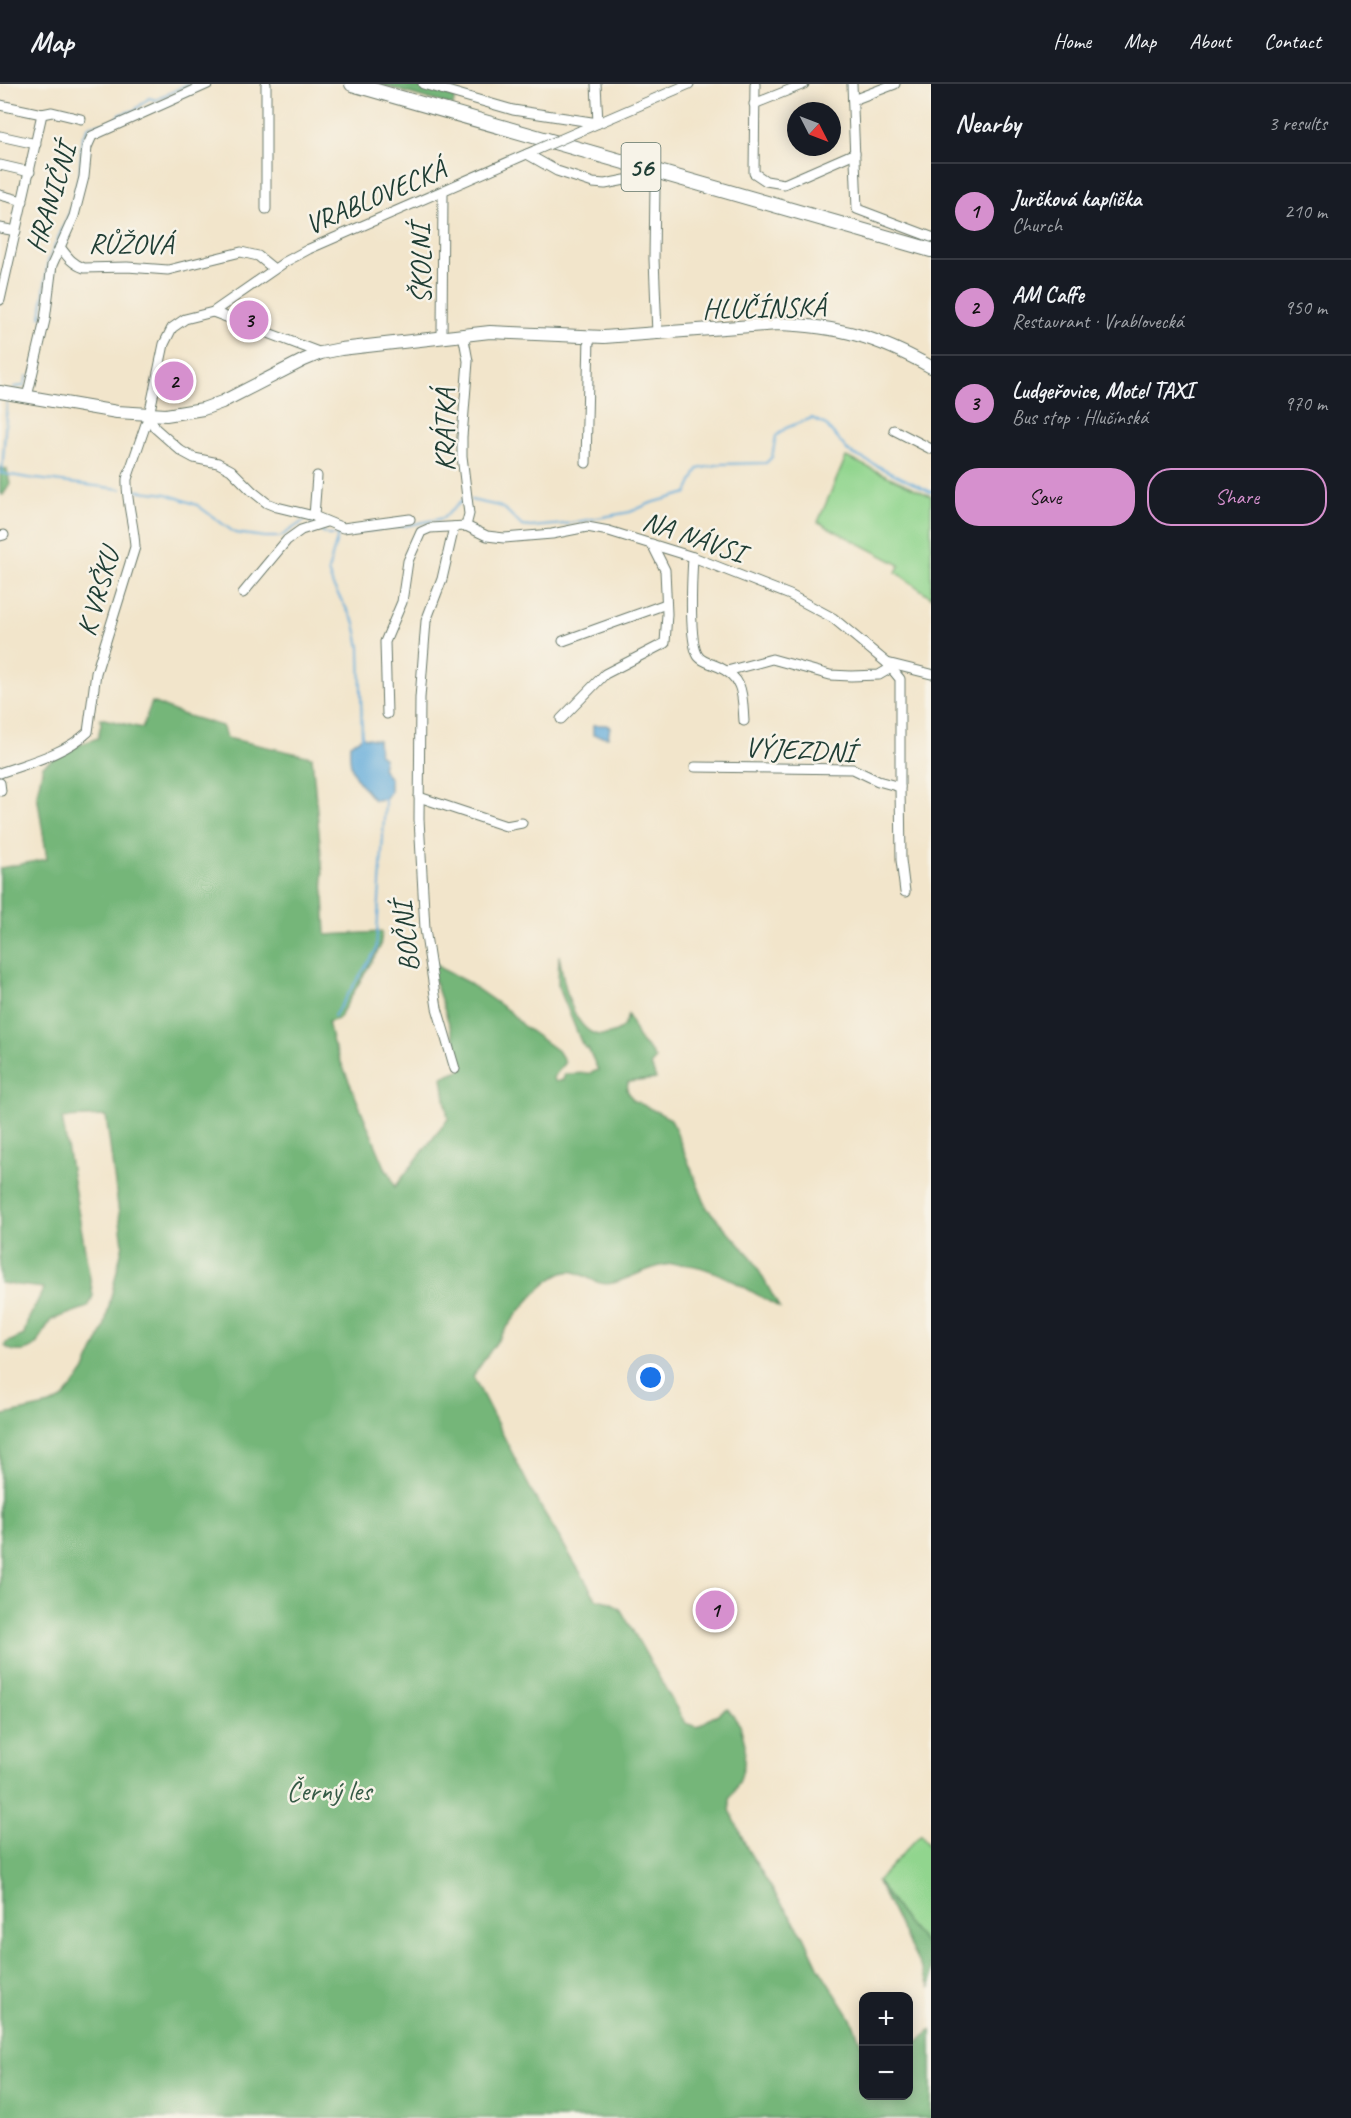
<!DOCTYPE html>
<meta charset="utf-8">
<style>
body{margin:0;font-family:Caveat,sans-serif;background:#20242c;color:#f1f3f6}
.controls{position:absolute;right:18px;bottom:18px;display:grid;overflow:hidden;border-radius:12px;box-shadow:0 3px 15px #0003}
.controls button{width:54px;height:54px;display:grid;place-items:center;padding:0;border:0;border-bottom:2px solid #363941;background:#171b24;color:#f1f3f6;font:30px sans-serif}
.compass{position:absolute;left:787px;top:18px;width:54px;height:54px;border-radius:50%;background:#171b24;box-shadow:0 3px 15px #0003;rotate:132deg}
.you{position:absolute;left:651px;top:1294px;width:21px;height:21px;margin:-15px;border:4px solid #fff;border-radius:50%;background:#1a73e8;box-shadow:0 0 0 9px #1a73e833}
.badge{display:grid;place-items:center;width:39px;height:39px;border-radius:50%;background:#d690ce;color:#111;font-size:20px;font-weight:700}
.pin{position:absolute;translate:-50% -50%;border:3px solid #fff;box-shadow:0 2px 6px #0006}
.list{margin:0;padding:0;list-style:none}
h2{display:flex;justify-content:space-between;align-items:center;height:78px;margin:0;padding:0 24px;font-size:26px}
h2 small{font-size:20px;font-weight:400;color:#9ea1a6}
.list li{display:grid;grid-template-columns:39px 1fr auto;gap:18px;align-items:center;box-sizing:border-box;height:96px;padding:0 24px;border-top:2px solid #363941}
.list b{display:block;font-size:22px;white-space:nowrap}
.list p{margin:0;font-size:20px;white-space:nowrap;color:#9ea1a6}
.list em{font-size:20px;font-style:normal;color:#9ea1a6}
.actions{display:flex;gap:12px;padding:18px 24px}
.actions a{flex:1;padding:14px 0;border:2px solid #d690ce;border-radius:24px;text-align:center;font-size:21px;color:#d690ce}
.actions .main{background:#d690ce;color:#111}
.map{position:relative;flex:none;width:931px;height:2034px;overflow:hidden}
header{display:flex;align-items:center;gap:36px;box-sizing:border-box;height:84px;padding:0 30px;background:#171b24;border-bottom:2px solid #363941}
header strong{font-size:28px}
nav{display:flex;gap:33px;margin-inline-start:auto;font-size:21px}
main{display:flex}
aside{flex:1;background:#171b24}
.map>svg:first-child{display:block}
.green{fill:#91d58e;stroke:#588961;stroke-width:1.5}
.forest{fill:#74b679;stroke:#4a7a56;stroke-width:1.5}
.water{fill:#63acda;stroke:#417487;stroke-width:1.5}
.lines{fill:none;stroke-linecap:round;stroke-linejoin:round}
.stream{stroke:#63acda;stroke-width:2}
.street-casing{stroke:#697869;stroke-width:11}
.secondary-casing{stroke:#697869;stroke-width:14}
.primary-casing{stroke:#697869;stroke-width:16}
.street{stroke:#fff;stroke-width:9}
.secondary{stroke:#fff;stroke-width:12}
.primary{stroke:#fff;stroke-width:14}
.street-bridge-casing{stroke:#697869;stroke-width:11;stroke-linecap:butt}
.street-bridge{stroke:#fff;stroke-width:9}
.labels{text-anchor:middle;stroke-width:5;stroke-linejoin:round;paint-order:stroke}
.shield{fill:#f7f3e8;stroke:#60746a;stroke-width:1.5}
.shield-label{font-size:27px;font-weight:bold;fill:#1f3d34}
.street-label{font-size:28px;fill:#1f3d34;stroke:#f7f3e8}
.park-label{font-size:28px;fill:#365b46;stroke:#f7f3e8}
</style>
<header>
<strong>Map</strong>
<nav><a>Home</a><a>Map</a><a>About</a><a>Contact</a></nav>
</header>
<main>
<div class="map">
<svg width="931" height="2034" viewBox="0 0 931 2034">
<rect width="100%" height="100%" fill="#f7f3e8"/>
<filter id="ink" filterUnits="userSpaceOnUse"><feTurbulence type="fractalNoise" baseFrequency=".0167" numOctaves="2"/><feDisplacementMap in="SourceGraphic" scale="12" xChannelSelector="R" yChannelSelector="G"/><feConvolveMatrix kernelMatrix="1 2 1 2 8 2 1 2 1" color-interpolation-filters="sRGB"/></filter>
<filter id="wash" filterUnits="userSpaceOnUse"><feTurbulence type="fractalNoise" baseFrequency=".008" numOctaves="4" result="noise"/><feDisplacementMap in="SourceGraphic" scale="24" xChannelSelector="R" yChannelSelector="G"/><feGaussianBlur stdDeviation="1.35" result="paint"/><feColorMatrix in="noise" values="0 0 0 0 0 0 0 0 0 0 0 0 0 0 0 0 0 1.4 0 .05"/><feComposite in="paint" operator="in"/></filter>
<g filter="url(#wash)">
<rect width="100%" height="100%" fill="#f2e5cb"/>
<g class="green">
<path d="M846,373L931,412V513L896,488L900,481L818,438Z"/>
<path d="M921,1750L931,1766V1867L906,1838L877,1797Z"/>
</g>
<g class="forest">
<path d="M377,0H412L455,13L453,22Z"/>
<path d="M0,384L7,385L10,400L3,411L0,410Z"/>
<path d="M152,618L181,630L222,642L227,654L312,673L323,792L326,851L382,848L380,863L338,935L328,938L333,959L387,1088H389L395,1103L448,1035L442,993L464,984L428,877L435,878L440,884L467,898L510,928L522,941L559,968L565,978L553,994L556,998L563,996L565,990L591,989L598,986L588,964H585L581,958L558,901L559,871C563,896 573,960 610,950C621,947 625,942 628,931L640,957L651,968L655,975L651,981L656,995L628,998L627,1006L633,1016L671,1035L707,1124L752,1174L779,1223C745,1205 706,1174 665,1181C647,1184 631,1194 613,1199C594,1204 581,1184 566,1188C535,1195 492,1266 473,1292L533,1410L589,1503L596,1515L611,1518L621,1526L685,1639L697,1643L727,1624L740,1641L745,1660L744,1682L739,1699L730,1714V1726L748,1766L777,1813L804,1852L819,1884L852,1936L863,1965L864,2012H908L909,1965L931,1946V2034H0V1332L50,1321L64,1314L84,1288L104,1244L123,1160L106,1032L62,1034L93,1212L88,1223L51,1236C42,1248 40,1264 23,1267C15,1268 10,1267 5,1262L6,1259L24,1251L27,1238L44,1204L0,1199V784L47,775L37,710L43,682L67,665L98,654L101,640L100,634L142,644Z"/>
<path d="M877,1797L906,1838L931,1867V1904Z"/>
</g>
<g class="water">
<path d="M593,641H606L610,643L608,653L593,651Z"/>
<path d="M362,653L378,656L379,669L384,674L382,684L390,695V708L385,715L374,716C356,695 348,689 350,660Z"/>
</g>
<g class="lines">
<g class="stream">
<path d="M41,233L48,177L71,125L80,88L82,54L90,41L114,38L121,30L135,26L149,14L156,16L188,0"/>
<path d="M14,303L24,302L27,292"/>
<path d="M0,389L28,394L121,405"/>
<path d="M2,389L7,320"/>
<path d="M132,406L167,410L197,421L235,449L265,453H280L308,434L313,440"/>
<path d="M471,416L499,422L506,426L522,442L531,443L565,440L630,428L651,419L687,409L698,385L721,380L766,379L772,373L776,352L786,344L812,334L826,341L849,368L931,408"/>
<path d="M317,444L328,451H338L410,441L443,434L463,416"/>
<path d="M338,451L328,487L333,502L355,539L360,563L362,654"/>
<path d="M334,932L376,866L385,718L384,713"/>
</g>
</g>
</g>
<g filter="url(#ink)">
<g class="lines">
<defs>
<g id="street">
<path d="M423,0L513,26L598,39L596,0"/>
<path d="M755,0L754,89L766,97L784,100L855,69"/>
<path d="M852,0L857,125L931,153"/>
<path d="M853,16L895,0"/>
<path d="M754,20L804,0"/>
<path d="M0,21L42,30L52,28L81,35"/>
<path d="M580,47L689,0"/>
<path d="M0,52L36,60"/>
<path d="M527,70L557,87L593,99L605,100L625,96L652,100L655,102L654,175L657,250"/>
<path d="M0,81L30,88"/>
<path d="M0,111L23,117"/>
<path d="M266,125V0"/>
<path d="M0,144L16,147"/>
<path d="M60,163C67,172 72,180 84,184L127,183L168,186L241,168L258,172L274,185"/>
<path d="M0,216L42,30"/>
<path d="M213,228L321,269"/>
<path d="M463,250L468,277L462,353V372L469,430L466,442"/>
<path d="M442,252L443,108"/>
<path d="M27,313L45,236L52,181L74,132L84,93L87,63L92,52L208,0"/>
<path d="M149,331L155,344L181,367L194,374L218,379L231,386L252,407L267,419L277,423L314,432L343,444L410,435"/>
<path d="M894,346L931,365"/>
<path d="M586,379L589,252"/>
<path d="M314,432L317,392"/>
<path d="M454,443L442,495L426,537L420,614L419,735L425,845L437,924L455,985"/>
<path d="M0,452L4,451"/>
<path d="M693,473C692,490 688,561 699,573C703,578 713,580 719,583C745,595 742,612 744,637"/>
<path d="M243,509L287,456L301,446L326,438"/>
<path d="M563,557L666,520"/>
<path d="M887,579L900,595V703L901,776L905,808"/>
<path d="M727,587L772,575L830,591L851,592L879,591L891,584"/>
<path d="M387,630L385,558L402,518L408,477L421,448L430,444L466,442L487,452L504,454L552,450L587,443L609,447L693,473L790,511L833,534L887,579L931,590"/>
<path d="M561,635L605,590L665,559L667,530L665,486L652,460"/>
<path d="M695,683L853,685L878,697L900,703"/>
<path d="M0,689C31,678 64,670 88,648L96,589L135,463C134,440 126,418 127,395L149,331L164,260L172,244L185,235L213,228L285,178L309,165L536,66"/>
<path d="M0,699L1,707"/>
<path d="M419,713L506,742L522,739"/>
</g>
<path id="secondary" d="M0,308L117,328L166,331L203,325L222,318L304,276L321,269L341,265L490,248L604,253L778,240C839,242 878,253 931,283"/>
<path id="primary" d="M352,0L931,166"/>
</defs>
<use href="#street" class="street-casing"/>
<use href="#secondary" class="secondary-casing"/>
<use href="#primary" class="primary-casing"/>
<use href="#street" class="street"/>
<use href="#secondary" class="secondary"/>
<use href="#primary" class="primary"/>
<defs>
<path id="street-bridge" d="M536,66L580,47"/>
</defs>
<use href="#street-bridge" class="street-bridge-casing"/>
<use href="#street-bridge" class="street-bridge"/>
</g>
</g>
<g class="labels">
<rect class="shield" x="621.5" y="59" width="39" height="48" rx="4.5"/>
<g class="shield-label">
<text x="641" y="92">56</text>
</g>
<g class="street-label">
<text transform="translate(375 112) rotate(-23)" y="10">VRABLOVECKÁ</text>
<text transform="translate(50 114) rotate(-73)" y="10">HRANIČNÍ</text>
<text transform="translate(131 159) rotate(1)" y="10">RŮŽOVÁ</text>
<text transform="translate(420 180) rotate(-90)" y="10">ŠKOLNÍ</text>
<text transform="translate(764 223) rotate(-1)" y="10">HLUČÍNSKÁ</text>
<text transform="translate(444 346) rotate(-90)" y="10">KRÁTKÁ</text>
<text transform="translate(694 452) rotate(19)" y="10">NA NÁVSI</text>
<text transform="translate(97 508) rotate(-74)" y="10">K VRŠKU</text>
<text transform="translate(800 665) rotate(3)" y="10">VÝJEZDNÍ</text>
<text transform="translate(405 853) rotate(-96)" y="10">BOČNÍ</text>
</g>
<g class="park-label">
<text x="329" y="1716">Černý les</text>
</g>
</g>
</svg>
<div class="controls">
<button>+</button>
<button>−</button>
</div>
<svg class="compass" viewBox="-18 -18 36 36"><path d="M0-13l5 13h-10z" fill="#e53935"/><path d="M0 13l5-13h-10z" fill="#9ea1a6"/></svg>
<div class="you"></div>
<div class="pin badge" style="left:715px;top:1526px">1</div>
<div class="pin badge" style="left:174px;top:297px">2</div>
<div class="pin badge" style="left:249px;top:236px">3</div>
</div>
<aside>
<h2>Nearby<small>3 results</small></h2>
<ul class="list">
<li><span class="badge">1</span><div><b>Jurčková kaplička</b><p>Church</p></div><em>210 m</em></li>
<li><span class="badge">2</span><div><b>AM Caffe</b><p>Restaurant · Vrablovecká</p></div><em>950 m</em></li>
<li><span class="badge">3</span><div><b>Ludgeřovice, Motel TAXI</b><p>Bus stop · Hlučínská</p></div><em>970 m</em></li>
</ul>
<div class="actions"><a class="main">Save</a><a>Share</a></div>
</aside>
</main>
